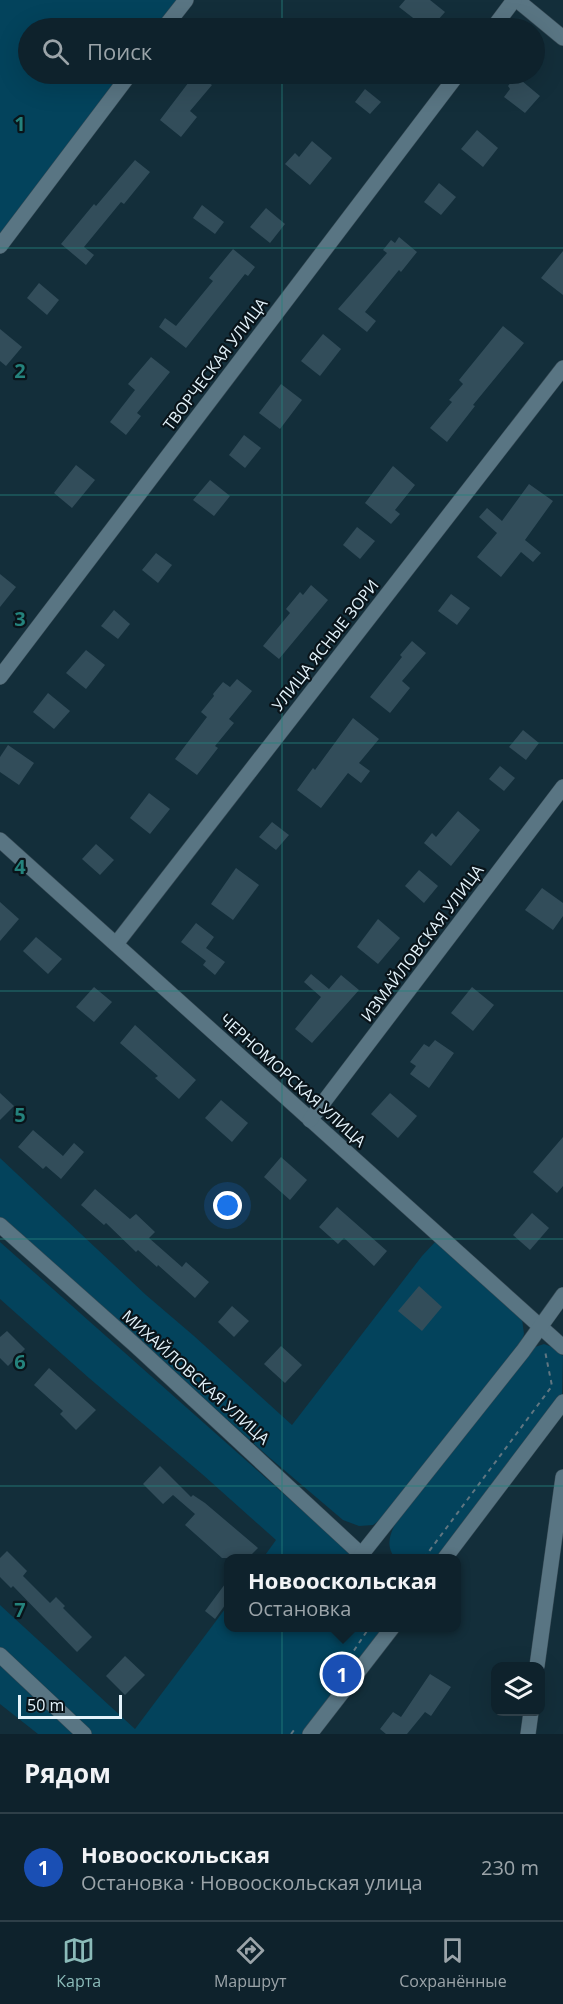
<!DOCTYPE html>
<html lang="ru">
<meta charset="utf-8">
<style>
body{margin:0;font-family:"Open Sans",sans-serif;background:#172a34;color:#f1f3f6}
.controls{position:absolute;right:18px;bottom:18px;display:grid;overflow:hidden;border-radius:12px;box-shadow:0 6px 24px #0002}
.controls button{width:54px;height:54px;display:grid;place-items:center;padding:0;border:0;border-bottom:2px solid #2e3f48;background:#0e222c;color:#f1f3f6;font:30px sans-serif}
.scale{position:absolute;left:18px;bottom:15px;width:104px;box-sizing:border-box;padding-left:6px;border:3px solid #e4f3fb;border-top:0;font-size:16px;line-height:21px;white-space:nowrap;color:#e4f3fb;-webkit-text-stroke:4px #09141a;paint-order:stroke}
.you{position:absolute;left:228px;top:1206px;width:21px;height:21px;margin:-15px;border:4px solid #fff;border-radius:50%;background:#1a73e8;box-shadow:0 0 0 9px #1a73e833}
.badge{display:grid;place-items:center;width:39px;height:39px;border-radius:50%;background:#8bbbb9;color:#fff;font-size:20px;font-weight:700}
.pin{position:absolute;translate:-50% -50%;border:3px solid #fff;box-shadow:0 2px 6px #0006}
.popup{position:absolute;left:224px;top:1554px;width:237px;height:78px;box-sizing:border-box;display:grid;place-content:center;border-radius:12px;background:#0e222c;filter:drop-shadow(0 2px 4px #0005);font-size:20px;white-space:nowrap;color:#9ba4a9}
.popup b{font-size:22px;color:#f1f3f6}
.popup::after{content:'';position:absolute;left:50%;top:100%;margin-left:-12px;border:12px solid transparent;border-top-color:#0e222c}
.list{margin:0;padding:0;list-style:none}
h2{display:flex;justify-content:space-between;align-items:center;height:78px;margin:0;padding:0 24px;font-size:26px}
h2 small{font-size:20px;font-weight:400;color:#9ba4a9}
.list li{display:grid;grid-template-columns:39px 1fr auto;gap:18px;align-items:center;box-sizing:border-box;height:108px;padding:0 24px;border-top:2px solid #2e3f48}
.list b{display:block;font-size:22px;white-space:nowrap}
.list p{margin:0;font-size:20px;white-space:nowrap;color:#9ba4a9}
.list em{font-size:20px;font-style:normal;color:#9ba4a9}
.icon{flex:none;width:33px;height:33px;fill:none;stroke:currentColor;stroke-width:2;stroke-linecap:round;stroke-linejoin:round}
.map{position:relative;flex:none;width:563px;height:1734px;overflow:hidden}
.search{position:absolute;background:#0e222c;box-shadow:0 6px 24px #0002;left:18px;right:18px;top:18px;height:66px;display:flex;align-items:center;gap:15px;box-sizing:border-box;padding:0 21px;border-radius:33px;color:#9ba4a9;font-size:22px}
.sheet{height:186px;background:#0e222c}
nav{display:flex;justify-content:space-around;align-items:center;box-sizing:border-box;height:84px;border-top:2px solid #2e3f48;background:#0e222c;font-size:16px;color:#9ba4a9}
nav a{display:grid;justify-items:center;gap:3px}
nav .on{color:#8bbbb9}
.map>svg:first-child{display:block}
.green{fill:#03435c}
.building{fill:#324d5a}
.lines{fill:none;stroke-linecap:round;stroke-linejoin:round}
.minor-casing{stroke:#374a55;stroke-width:16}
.path{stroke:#607681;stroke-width:2;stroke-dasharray:4.5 4.5;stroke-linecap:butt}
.minor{stroke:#597583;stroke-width:15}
.grid{fill:none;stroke:#24827c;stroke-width:1.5;stroke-opacity:0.55}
.labels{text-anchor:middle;stroke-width:4.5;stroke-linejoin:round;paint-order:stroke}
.street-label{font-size:16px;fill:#e4f3fb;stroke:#09141a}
.grid-label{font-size:20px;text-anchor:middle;font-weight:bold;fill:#24827c;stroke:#09141a;stroke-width:4.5;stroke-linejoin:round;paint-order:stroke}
</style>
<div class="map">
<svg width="563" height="1734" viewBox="0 0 563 1734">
<rect width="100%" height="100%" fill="#132e3a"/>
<g class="green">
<path d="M0,0H183L161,28H28V74H126L0,237Z"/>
<path d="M0,1158L146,1295L194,1336L292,1425L422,1256L436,1241L522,1319L524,1334L521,1343L384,1517L373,1525L359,1526L343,1520L270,1458L0,1217Z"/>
<path d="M0,1242L356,1558H263L276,1540L202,1474L89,1378L0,1299Z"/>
<path d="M544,1344L555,1348L563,1356L562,1395L437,1558H395C385,1545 390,1534 397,1520L532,1348Z"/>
<path d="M0,1605L135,1729L228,1605V1628H384L359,1660L347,1665L339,1663L332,1672L335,1679L329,1698L302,1734H38L0,1704Z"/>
</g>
<g class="building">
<path d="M405,0H430L445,12L431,28H426L399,7Z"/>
<path d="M195,74L212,85L190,111L197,117L181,137L160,120Z"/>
<path d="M516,76L540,96L525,113L504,97L510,89L508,86Z"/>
<path d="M365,89L381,102L370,114L355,102Z"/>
<path d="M477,130L498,148L483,167L461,149Z"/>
<path d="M312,141L332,158L310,185L285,164L295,153L299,157Z"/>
<path d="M135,160L150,172L124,204L121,202L84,247L94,255L86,265L61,244L94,204L96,206Z"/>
<path d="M439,183L456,197L441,215L424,202Z"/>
<path d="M202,205L224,222L215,234L193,218Z"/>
<path d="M266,208L285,224L270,243L250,227Z"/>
<path d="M399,237L417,252L401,272L399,270L365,312L376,321L367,332L338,309L387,253L383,250L391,240L395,243Z"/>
<path d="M233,249L255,267L248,276L245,274L186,348L159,327L165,318L176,326L213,281L209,278Z"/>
<path d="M563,251V295L541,278Z"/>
<path d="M39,283L59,300L47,315L27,298Z"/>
<path d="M503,326L524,343L473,405L475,406L447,442L430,428L452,402L449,400L463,384L459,380Z"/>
<path d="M0,329L22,347L6,366L0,361Z"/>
<path d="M323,334L341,349L320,376L301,361Z"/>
<path d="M151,357L170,372L137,413L141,416L126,435L110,422L135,390L128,384Z"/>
<path d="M281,384L302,400L280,429L259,413Z"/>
<path d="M244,435L261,448L245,468L229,455Z"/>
<path d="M76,465L95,480L72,508L54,493Z"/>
<path d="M393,466L415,485L395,510L400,514L391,524L365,503Z"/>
<path d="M210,480L230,496L214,516L193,500Z"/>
<path d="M529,484L553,501L525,540L541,553L533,562L521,552L501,577L477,557L497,533L479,517L487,508L502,521Z"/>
<path d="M357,527L375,541L360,559L343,545Z"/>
<path d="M156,553L172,565L158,583L142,570Z"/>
<path d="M0,574L16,587L0,607Z"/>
<path d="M311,585L328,600L279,659L263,646L290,613L286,609L300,592L303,595Z"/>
<path d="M451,594L470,608L457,625L438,611Z"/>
<path d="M114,610L130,624L118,639L101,626Z"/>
<path d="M412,641L426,653L402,681L410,688L390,713L370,697L402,657L400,655Z"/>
<path d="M86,650L105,665L86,689L66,673Z"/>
<path d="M237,679L252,691L229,719L234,723L215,746L218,748L197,775L175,759L207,717L201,712L214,696L213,694L223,682L230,687Z"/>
<path d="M48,693L70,711L54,729L33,712Z"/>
<path d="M353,718L379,739L359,763L370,771L361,783L348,773L321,808L297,790L313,768L315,770Z"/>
<path d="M523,730L539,743L526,760L509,747Z"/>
<path d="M8,745L34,763L19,785L0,772V757Z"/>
<path d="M500,766L515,778L504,791L489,779Z"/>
<path d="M149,793L170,809L150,834L130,818Z"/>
<path d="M458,811L480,830L451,866L424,843L432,833L436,837Z"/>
<path d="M272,822L289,835L276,850L259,837Z"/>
<path d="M96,844L114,860L100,875L82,859Z"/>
<path d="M236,868L259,885L233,920L211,904Z"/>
<path d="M419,870L438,886L424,903L405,886Z"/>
<path d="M542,888L563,903V916L553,930L525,910Z"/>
<path d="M0,902L19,919L0,941Z"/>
<path d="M378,919L400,938L378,964L357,947Z"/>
<path d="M196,923L214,937L206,948L225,962L215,975L203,965L206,961L181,942Z"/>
<path d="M36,937L62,959L48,974L23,951Z"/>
<path d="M311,974L329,989L341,975L359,990L312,1043L295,1029L321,997L304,982Z"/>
<path d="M94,987L112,1002L94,1022L76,1007Z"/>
<path d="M472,987L494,1005L473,1031L451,1013Z"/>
<path d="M135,1025L196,1080L179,1099L155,1078L158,1076L120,1043Z"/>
<path d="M435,1040L454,1053L429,1088L410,1074L416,1066L410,1062L424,1044L429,1047Z"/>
<path d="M0,1093L14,1106L0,1120Z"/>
<path d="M390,1093L417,1116L398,1138L371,1114Z"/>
<path d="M221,1100L248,1123L232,1142L205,1118Z"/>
<path d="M33,1130L63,1156L74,1143L84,1152L61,1179L46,1166L43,1169L18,1147Z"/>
<path d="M563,1137V1186L557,1193L533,1172Z"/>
<path d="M281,1157L307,1180L290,1200L264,1177Z"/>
<path d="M95,1189L130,1219L136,1214L155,1232L149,1238L182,1267L186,1262L209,1282L195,1298L158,1265L157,1267L138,1250L136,1252L106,1223L104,1225L81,1205Z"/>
<path d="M337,1207L387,1251L374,1266L344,1238L338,1244L319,1227Z"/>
<path d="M532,1213L549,1228L530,1250L513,1235Z"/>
<path d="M419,1286L442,1307L422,1331L398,1311Z"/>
<path d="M232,1306L249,1321L234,1337L218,1322Z"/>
<path d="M7,1331L25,1349L8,1366L0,1358V1337Z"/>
<path d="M281,1346L302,1365L285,1383L264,1364Z"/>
<path d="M49,1368L96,1410L76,1430L60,1414L63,1411L34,1385Z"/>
<path d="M160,1466L191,1497L193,1495L205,1503L258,1548L248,1558H222L185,1525L195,1514L173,1495L163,1504L143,1484Z"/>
<path d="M7,1551L27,1571L23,1576L50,1603L56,1597L65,1606L63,1608L92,1637L77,1652L13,1586L11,1588L0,1577V1558Z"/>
<path d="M228,1580V1601L215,1619L205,1611Z"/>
<path d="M125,1656L145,1675L125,1695L106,1676Z"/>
<path d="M430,1674L451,1687L431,1716L425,1712L407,1734H386L380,1729L393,1712L401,1717Z"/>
</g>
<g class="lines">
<defs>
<g id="minor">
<path d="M517,0L563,38"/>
<path d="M164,28L186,0"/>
<path d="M493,28L514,0"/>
<path d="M0,246L130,74"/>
<path d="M0,677L458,74"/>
<path d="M0,840L563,1347"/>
<path d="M116,944L563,368"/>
<path d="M310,1120L563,787"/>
<path d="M0,1225L136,1346L365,1558"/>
<path d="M361,1555L523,1351L563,1295"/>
<path d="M445,1558L563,1402"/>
<path d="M0,1655L84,1734"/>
<path d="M537,1666L563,1477"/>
<path d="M310,1734L392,1628"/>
<path d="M528,1734L531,1712"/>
</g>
</defs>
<use href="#minor" class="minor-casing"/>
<g class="path">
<path d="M424,1558L552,1386L545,1351"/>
<path d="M349,1658L369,1628"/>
<path d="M291,1734L295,1729"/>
</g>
<use href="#minor" class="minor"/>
</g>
<path class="grid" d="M282,0V28M282,74V1734M0,248H563M0,495H563M0,743H563M0,991H563M0,1239H563M0,1486H563"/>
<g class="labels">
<g class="street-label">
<text transform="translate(215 364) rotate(-53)" y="6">ТВОРЧЕСКАЯ УЛИЦА</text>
<text transform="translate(325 645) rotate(-52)" y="6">УЛИЦА ЯСНЫЕ ЗОРИ</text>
<text transform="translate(422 943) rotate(-53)" y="6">ИЗМАЙЛОВСКАЯ УЛИЦА</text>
<text transform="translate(293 1080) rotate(42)" y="6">ЧЕРНОМОРСКАЯ УЛИЦА</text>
<text transform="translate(196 1377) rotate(42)" y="6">МИХАЙЛОВСКАЯ УЛИЦА</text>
</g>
</g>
<g class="grid-label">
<text x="20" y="131">1</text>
<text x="20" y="378">2</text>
<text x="20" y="626">3</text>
<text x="20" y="874">4</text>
<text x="20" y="1122">5</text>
<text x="20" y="1369">6</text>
<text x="20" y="1617">7</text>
</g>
</svg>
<div class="controls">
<button><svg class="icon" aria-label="layers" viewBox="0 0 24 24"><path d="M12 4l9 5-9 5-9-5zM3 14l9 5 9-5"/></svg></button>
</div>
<div class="scale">50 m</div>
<div class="you"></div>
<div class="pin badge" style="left:342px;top:1674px;background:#1a4fb4">1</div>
<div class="popup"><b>Новооскольская</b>Остановка</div>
<div class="search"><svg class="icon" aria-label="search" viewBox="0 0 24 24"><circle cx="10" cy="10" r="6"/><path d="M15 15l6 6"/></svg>Поиск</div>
</div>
<section class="sheet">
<h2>Рядом<small></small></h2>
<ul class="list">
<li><span class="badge" style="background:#1a4fb4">1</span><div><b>Новооскольская</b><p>Остановка · Новооскольская улица</p></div><em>230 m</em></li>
</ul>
</section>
<nav>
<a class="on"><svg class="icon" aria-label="map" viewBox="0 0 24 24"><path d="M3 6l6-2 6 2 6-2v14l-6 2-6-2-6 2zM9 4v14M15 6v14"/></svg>Карта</a>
<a><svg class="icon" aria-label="directions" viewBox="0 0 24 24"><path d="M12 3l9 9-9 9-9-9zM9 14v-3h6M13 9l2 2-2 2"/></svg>Маршрут</a>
<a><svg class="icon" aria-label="saved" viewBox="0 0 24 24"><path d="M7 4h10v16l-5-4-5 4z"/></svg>Сохранённые</a>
</nav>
